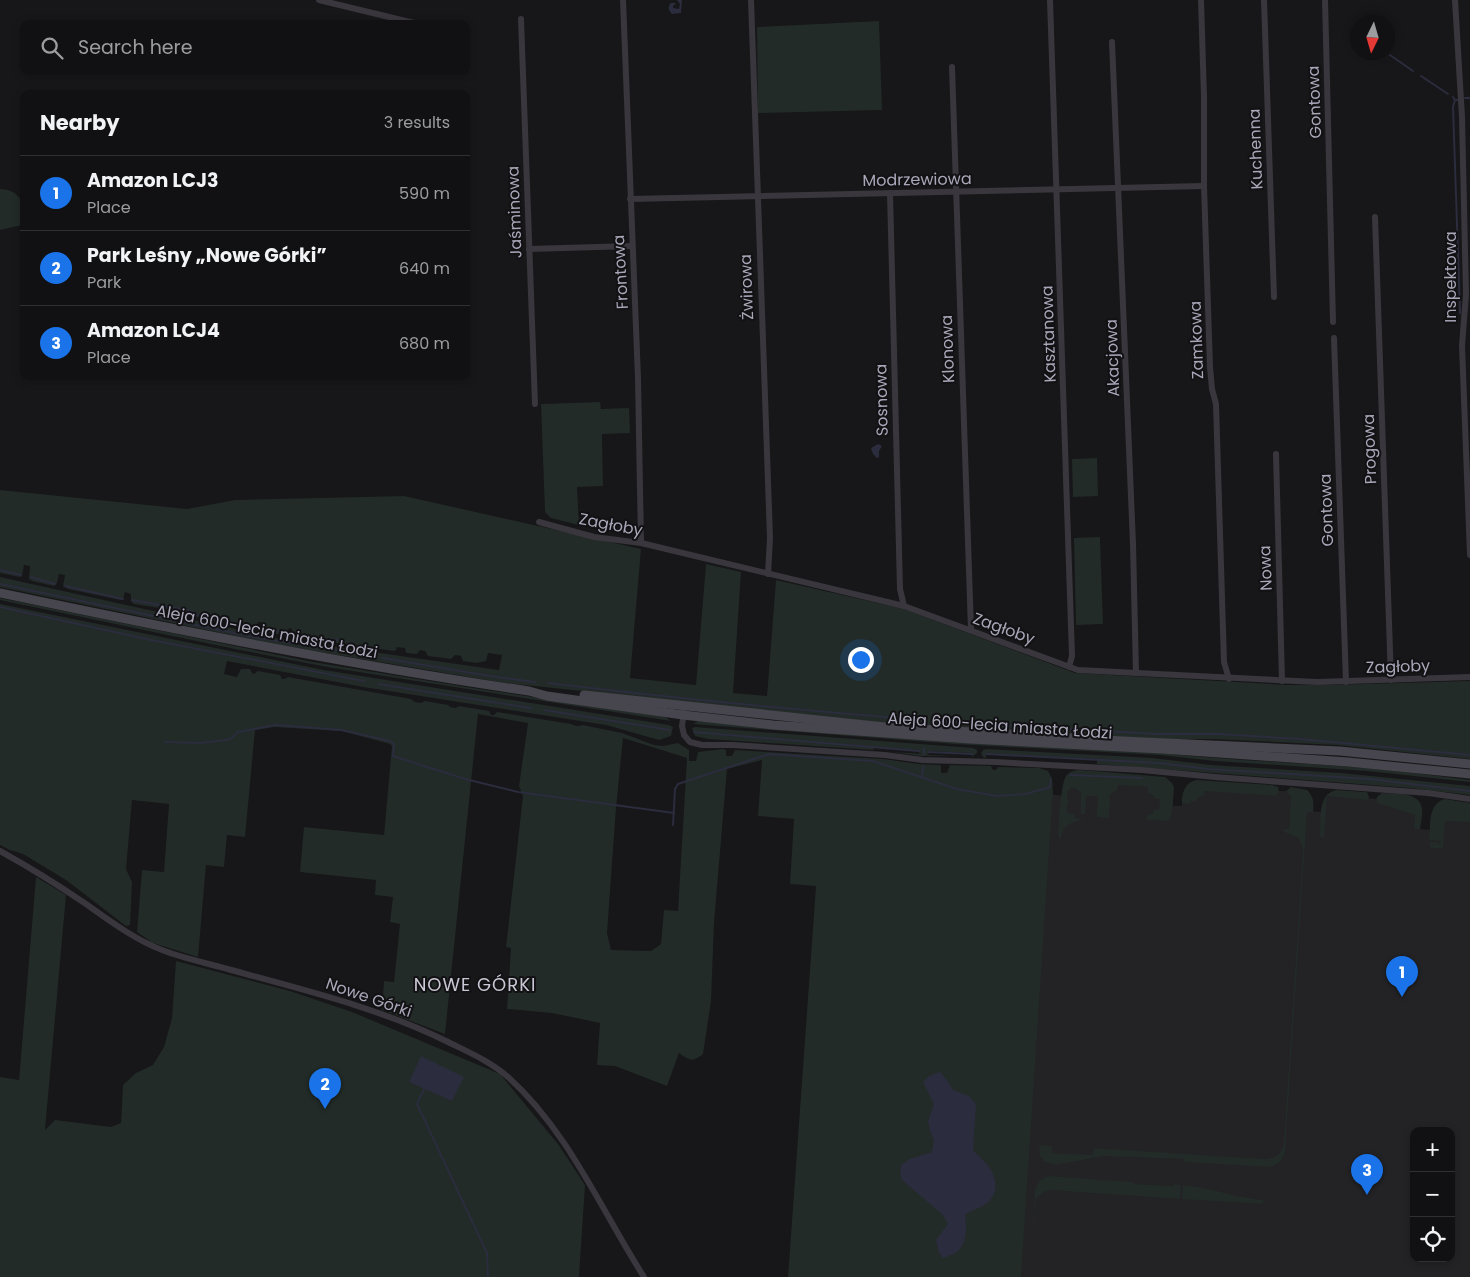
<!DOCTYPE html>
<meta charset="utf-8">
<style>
body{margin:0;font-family:Poppins,sans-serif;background:#1e1e20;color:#f1f3f6}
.controls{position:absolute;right:15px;bottom:15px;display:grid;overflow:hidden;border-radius:10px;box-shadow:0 2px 8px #0003}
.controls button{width:45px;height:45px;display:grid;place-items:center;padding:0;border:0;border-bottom:1px solid #303032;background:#111012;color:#f1f3f6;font:25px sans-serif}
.compass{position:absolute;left:1350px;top:15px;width:45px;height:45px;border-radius:50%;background:#111012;box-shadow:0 2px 8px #0003;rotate:185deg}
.you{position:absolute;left:860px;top:659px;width:18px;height:18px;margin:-12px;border:4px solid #fff;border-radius:50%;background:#1a73e8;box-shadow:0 0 0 8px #1a73e833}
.badge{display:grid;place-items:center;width:32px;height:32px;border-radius:50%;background:#1a73e8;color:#fff;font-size:16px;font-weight:700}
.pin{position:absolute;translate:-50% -41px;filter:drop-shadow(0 1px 2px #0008)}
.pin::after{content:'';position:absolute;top:26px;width:18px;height:15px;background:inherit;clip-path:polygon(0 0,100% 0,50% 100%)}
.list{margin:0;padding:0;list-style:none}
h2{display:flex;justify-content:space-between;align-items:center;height:65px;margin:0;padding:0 20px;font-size:21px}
h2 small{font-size:16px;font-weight:400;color:#9c9d9f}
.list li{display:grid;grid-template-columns:32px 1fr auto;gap:15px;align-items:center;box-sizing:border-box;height:75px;padding:0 20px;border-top:1px solid #303032}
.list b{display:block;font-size:19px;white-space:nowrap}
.list p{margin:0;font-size:16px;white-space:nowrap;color:#9c9d9f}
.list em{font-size:16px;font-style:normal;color:#9c9d9f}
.icon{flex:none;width:28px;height:28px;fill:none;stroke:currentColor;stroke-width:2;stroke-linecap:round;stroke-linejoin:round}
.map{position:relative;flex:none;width:1470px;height:1277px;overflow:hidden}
.search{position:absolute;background:#111012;box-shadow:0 2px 8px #0003;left:20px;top:20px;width:450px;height:55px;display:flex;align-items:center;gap:12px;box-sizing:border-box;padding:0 18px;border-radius:10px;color:#9c9d9f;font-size:19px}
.panel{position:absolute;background:#111012;box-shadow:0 2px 8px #0003;left:20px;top:90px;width:450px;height:290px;border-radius:10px}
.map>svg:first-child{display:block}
.built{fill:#232225;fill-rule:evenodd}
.green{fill:#222b27;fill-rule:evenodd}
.water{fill:#2b2c3d}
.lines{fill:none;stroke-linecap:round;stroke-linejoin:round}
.stream{stroke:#2b2c3d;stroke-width:2}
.street{stroke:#39373d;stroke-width:6}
.secondary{stroke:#47454d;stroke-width:9}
.labels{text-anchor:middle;stroke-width:4;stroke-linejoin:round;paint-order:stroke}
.street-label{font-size:16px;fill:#aaa7b9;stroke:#121113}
.neighbourhood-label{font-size:18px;letter-spacing:1px;fill:#cbc8d5;stroke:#121113}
</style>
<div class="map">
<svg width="1470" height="1277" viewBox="0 0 1470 1277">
<rect width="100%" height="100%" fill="#171618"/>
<path class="built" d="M1154,776L1173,802V806H1182V803L1190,789L1287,791L1307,811L1322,812L1326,797L1328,794L1376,799L1379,795L1421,808L1420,829L1431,830L1470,805V1277H1017L1048,794L1065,796L1067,778ZM1414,1131H1451V1258H1414Z"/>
<g class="green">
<path d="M879,21L882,110L758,113L757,27Z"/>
<path d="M0,189C20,189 29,207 22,225L0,230Z"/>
<path d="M600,402L601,409L629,408L630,433L602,434L603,486L577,487L579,525L551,518L545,512L541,404Z"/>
<path d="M1097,458L1098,496L1073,497L1072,459Z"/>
<path d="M0,490L187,509L235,500L404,496L641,549L630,678L696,685L706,564L741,572L733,693L767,696L776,580L904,609L1075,673L1288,685H1331L1470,681V759L1337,745L1213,739H1165L978,730L976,728V721H973L972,728L971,729L894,724L505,683L279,645L0,587V577L275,638L499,670L502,655L488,653L486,661L477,663L463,661L461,656L455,655L451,659L428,656L425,651L420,650L417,654L406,653L405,648L397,647L396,650L394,651L295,637L292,635V629L289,628L286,636L262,631V622H258L257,628L255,630L231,624L229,622L228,616L223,615L222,621L219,622L196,617L191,613L134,604L131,601V594L125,592L123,599L121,600L68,589L63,586L65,575L59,574L57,583L54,586L32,581L29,579L30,566L24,565L22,576L20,577L0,573Z"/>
<path d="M1100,537L1103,624L1076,625L1074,538Z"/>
<path d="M0,598L313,662L473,688L665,717L671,721L327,667L235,649L0,600Z"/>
<path d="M0,604L324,670L669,725L673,727L671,736L659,740L606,725L363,687L227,661L224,674L237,677L241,669H250L252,673L254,674L258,671L280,675L282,679H285L288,677L411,699L415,702L421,703L425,701L448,705L450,707L456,708L459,706L489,711L491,715H494L497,712L571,724C576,726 577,727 583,725L622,733L654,745L663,746L678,743L689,750V761H696L698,752L723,749L726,750V756H732L735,750L883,759L919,764L939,765L941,766V773H947L950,765L991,766L993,770H996L998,767L1039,768L1048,771L1052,779L1053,791L1021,1277H788L816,886L790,884L794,819L758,816L762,760L727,769L714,923L711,1002L703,1054C692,1063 689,1060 679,1053L667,1086L615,1066L597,1065L600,1023L552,1013L507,1009L511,948L506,947L523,796L519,786L528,723L478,714L445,1034L382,1010L384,981L394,982L400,924L390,922L393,897L375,895L376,880L300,872L304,827L384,835L392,746L390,744L342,731L274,727L255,730L245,837L227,835L224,867L206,865L198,957L153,943L137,932L142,870L164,872L169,804L132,800L126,869L132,882L130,925L126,926L66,880L23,854L10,850L0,845ZM623,738L687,758L678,911L664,910L661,944L651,951L611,950L607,933L616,808Z"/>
<path d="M698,721L1161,753C1225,760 1288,762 1352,767C1391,770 1431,775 1470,780V782L1367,771L1215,761L1160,755L955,744L693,724Z"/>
<path d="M695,727L973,748L977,750V753L972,757V753L929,751V754L926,755L960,756H920L892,752L922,754L919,753V750L874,747L873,750L708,739L695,736L692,728Z"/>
<path d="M986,749L1152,758L1211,765L1341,773L1470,786V795L1411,788L1097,764V759L986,754V758L983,757L981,753L983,750Z"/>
<path d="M1081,770L1165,777L1172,783L1174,787L1172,814L1168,821L1146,820L1147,815L1152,814L1154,810H1159L1160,799H1155L1152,794L1148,793V787L1118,785L1117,791L1113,792L1110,795L1109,818L1097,817V811H1092L1097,809L1098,796H1086L1085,814H1081C1081,806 1081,801 1081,793L1077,789L1071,788L1067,792V798L1070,802L1067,803V813L1074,814L1075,818L1084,819C1072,823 1064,823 1061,838H1059C1057,830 1061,783 1066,776C1070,771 1075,770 1081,770Z"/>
<path d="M1197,780L1272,785L1278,787L1279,792L1276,796L1205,791L1204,796L1199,797L1195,801H1191L1190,804L1182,803C1182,792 1185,782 1197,780Z"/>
<path d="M1291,787L1307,790C1314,797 1314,802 1313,812H1307L1285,1152C1282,1161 1278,1166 1268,1167L1184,1162V1159L1103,1156L1056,1165L1045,1162L1040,1156L1039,1146L1041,1145L1052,1146V1153L1092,1155L1094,1148L1264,1159C1276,1159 1283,1153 1284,1141L1303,850L1299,838L1284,832V829H1289L1291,796L1288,794L1286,791Z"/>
<path d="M1337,790L1364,792H1367L1369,797L1368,800L1327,796L1324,838L1320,836C1321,820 1317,793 1337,790Z"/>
<path d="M1382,793C1395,794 1419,791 1422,808C1423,814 1421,822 1420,829H1414L1415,815L1377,803V797Z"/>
<path d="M1445,799L1470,803V822L1445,821L1443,848H1431L1429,842H1438L1440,844L1441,841L1429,840C1431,825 1427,804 1445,799Z"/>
<path d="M36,877L66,895L45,1130L55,1120L111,1127L121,1123L123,1085L136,1073L153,1065L164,1047L172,1018L176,961L290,991L352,1012L500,1074L558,1144L585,1185L579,1277H0V1077L19,1080Z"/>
<path d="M1049,1176L1133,1182L1134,1184L1173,1186L1174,1184L1181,1185L1180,1199L1050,1190C1043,1192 1037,1195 1035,1203L1030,1277L1035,1190L1040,1180Z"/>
<path d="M1183,1185C1210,1187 1235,1198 1263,1200L1264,1203L1262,1204L1182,1199Z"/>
</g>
<g class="water">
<path d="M677,0H682L681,13L672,14C669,11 667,7 671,3H676L673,6V8L679,9L680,4Z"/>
<path d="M878,444L882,446L879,451V457L877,458L873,454L871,448Z"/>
<path d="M421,1056L464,1077L452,1101L409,1082Z"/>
<path d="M940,1072L947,1080L953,1090L969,1096L976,1104L973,1150C978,1156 987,1163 991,1170C998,1182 997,1196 986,1204C979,1209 971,1210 965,1215C967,1227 967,1243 958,1251C954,1255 947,1256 943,1258L939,1253L936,1240L948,1224L942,1214L902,1180L900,1172L901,1165L910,1159L932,1152L934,1140L930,1131L928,1121L934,1104L923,1082L929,1076Z"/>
</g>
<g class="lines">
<g class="stream">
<path d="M1390,55L1413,71"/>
<path d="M1421,76L1448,94"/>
<path d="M1453,97L1455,100H1458"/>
<path d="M1465,98H1470"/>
<path d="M1455,100L1453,107L1460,313"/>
<path d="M0,570L21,575"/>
<path d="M31,577L55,584"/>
<path d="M0,584L254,637L369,656"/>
<path d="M65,586L123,599"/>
<path d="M132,600L192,611L197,615L220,620"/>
<path d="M0,607L151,640L364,681"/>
<path d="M231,622L254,627"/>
<path d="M263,629L285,633"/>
<path d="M294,635L338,640"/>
<path d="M382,658L490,676L535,682"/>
<path d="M548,683C672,698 797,710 921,720"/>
<path d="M378,684L531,708"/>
<path d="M544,710L670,730"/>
<path d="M932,720L969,723"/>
<path d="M926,723V718"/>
<path d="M981,724L1156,734H1218L1300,739L1470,755"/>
<path d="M694,732L919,751"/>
<path d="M165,742L200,743L227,740L232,738L238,732L276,725L341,730L390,741L394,744L393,756L465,779L518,792L674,813"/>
<path d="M929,752L972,754"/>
<path d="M924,754V748"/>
<path d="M986,754L1159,763L1208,769L1369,779L1470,791"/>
<path d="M1070,775L1142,778"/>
<path d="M922,777L923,767"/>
<path d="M673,825L675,789L678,784L769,754L873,761L957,789L997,796L1025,794L1047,788L1050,787L1051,779"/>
<path d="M424,1089L417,1104L487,1253L488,1277"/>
</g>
<g class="street">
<path d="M319,0L414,23"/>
<path d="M623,0L638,378L641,543"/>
<path d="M751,0L770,538L768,574"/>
<path d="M1050,0L1072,656L1069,667"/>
<path d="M1201,0L1204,97V186L1210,367L1212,389L1216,404L1224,662L1229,679"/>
<path d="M1264,0L1274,297"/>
<path d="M1325,0L1333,322"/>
<path d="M1455,0L1462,117L1466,294L1462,346L1470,555"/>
<path d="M521,19L535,404"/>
<path d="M1112,42L1133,544L1136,673"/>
<path d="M952,67L971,630"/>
<path d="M890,193L900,589L904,606"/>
<path d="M630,199L1204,186"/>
<path d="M1375,217L1391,680"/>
<path d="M529,249L632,246"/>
<path d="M1334,338L1346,682"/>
<path d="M1276,454L1282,681"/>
<path d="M539,522L594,537L641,543L904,606L1078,670L1317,682L1470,677"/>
<path d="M684,712L682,726L684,735L690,742L702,745H733L885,755L922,760L995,762L1142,770L1215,777L1428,793L1470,799"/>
<path d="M0,851C29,867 58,885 86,904C110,921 134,939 162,950C185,959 211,964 235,971C307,991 379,1008 446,1041C468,1052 490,1061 508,1077C569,1132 601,1210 644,1277"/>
</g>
<g class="secondary">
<path d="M0,593C176,630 351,665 529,691L547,696L683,715L773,725L970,739L1162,749L1348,762L1470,774"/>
<path d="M584,695L885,727L1123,741L1340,751L1470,764"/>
</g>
</g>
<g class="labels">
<g class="street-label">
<text transform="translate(1314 102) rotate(-92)" y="6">Gontowa</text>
<text transform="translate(1255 149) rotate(-92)" y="6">Kuchenna</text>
<text transform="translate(917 179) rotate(-1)" y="6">Modrzewiowa</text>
<text transform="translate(514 212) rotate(-92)" y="6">Jaśminowa</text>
<text transform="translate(620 272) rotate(-93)" y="6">Frontowa</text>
<text transform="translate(1450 277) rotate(-90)" y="6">Inspektowa</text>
<text transform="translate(746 287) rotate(-92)" y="6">Żwirowa</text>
<text transform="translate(1048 334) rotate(-92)" y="6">Kasztanowa</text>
<text transform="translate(1196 340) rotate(-92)" y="6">Zamkowa</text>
<text transform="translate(947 349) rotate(-92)" y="6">Klonowa</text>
<text transform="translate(1112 358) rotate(-92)" y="6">Akacjowa</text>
<text transform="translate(881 400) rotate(-91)" y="6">Sosnowa</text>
<text transform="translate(1369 449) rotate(-92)" y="6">Progowa</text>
<text transform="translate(1326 510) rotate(-92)" y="6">Gontowa</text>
<text transform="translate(611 524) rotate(11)" y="6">Zagłoby</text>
<text transform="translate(1265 568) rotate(-92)" y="6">Nowa</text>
<text transform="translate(1004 628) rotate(20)" y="6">Zagłoby</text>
<text transform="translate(267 631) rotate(11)" y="6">Aleja 600-lecia miasta Łodzi</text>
<text transform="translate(1398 666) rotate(-2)" y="6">Zagłoby</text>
<text transform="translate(1000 725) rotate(4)" y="6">Aleja 600-lecia miasta Łodzi</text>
<text transform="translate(369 997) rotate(19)" y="6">Nowe Górki</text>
</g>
<g class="neighbourhood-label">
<text x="475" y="991">NOWE GÓRKI</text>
</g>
</g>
</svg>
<div class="controls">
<button>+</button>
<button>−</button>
<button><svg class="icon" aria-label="locate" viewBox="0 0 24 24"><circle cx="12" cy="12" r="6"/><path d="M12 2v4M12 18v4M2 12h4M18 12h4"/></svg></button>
</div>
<svg class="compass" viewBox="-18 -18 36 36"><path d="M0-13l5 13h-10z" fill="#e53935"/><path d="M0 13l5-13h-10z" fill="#9c9d9f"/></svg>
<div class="you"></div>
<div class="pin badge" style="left:1402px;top:997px">1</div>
<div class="pin badge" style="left:325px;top:1109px">2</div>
<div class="pin badge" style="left:1367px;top:1195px">3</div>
<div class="search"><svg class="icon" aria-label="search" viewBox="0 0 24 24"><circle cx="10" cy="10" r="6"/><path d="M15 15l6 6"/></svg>Search here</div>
<section class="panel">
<h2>Nearby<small>3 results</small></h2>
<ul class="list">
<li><span class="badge">1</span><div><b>Amazon LCJ3</b><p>Place</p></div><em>590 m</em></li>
<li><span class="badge">2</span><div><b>Park Leśny „Nowe Górki”</b><p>Park</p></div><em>640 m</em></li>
<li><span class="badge">3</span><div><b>Amazon LCJ4</b><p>Place</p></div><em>680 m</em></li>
</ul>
</section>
</div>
